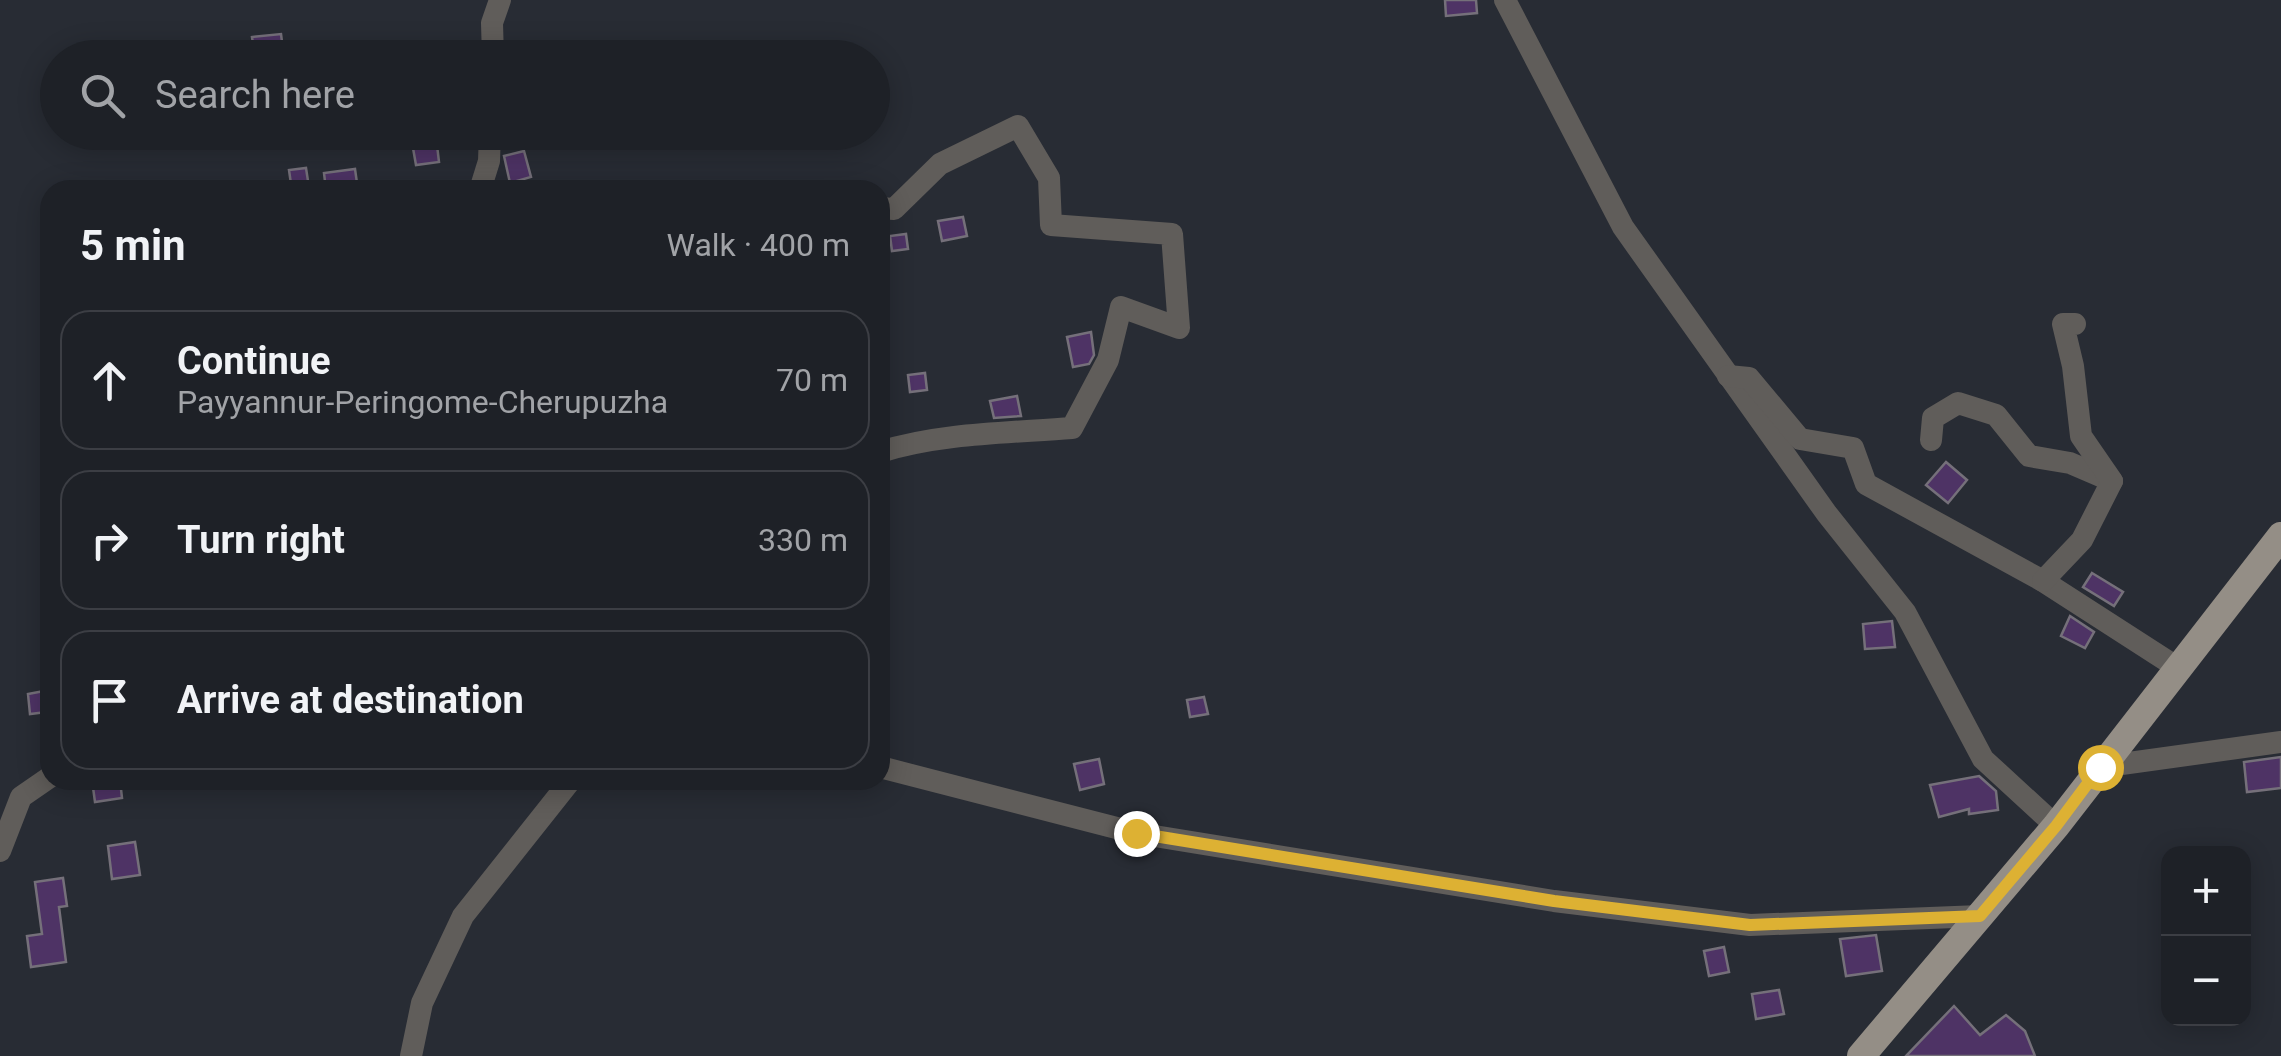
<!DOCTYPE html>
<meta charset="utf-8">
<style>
body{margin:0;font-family:Roboto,sans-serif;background:#2b2e33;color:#f1f3f6}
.controls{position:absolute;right:30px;bottom:30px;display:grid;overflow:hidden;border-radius:20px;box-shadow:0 5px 25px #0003}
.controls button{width:90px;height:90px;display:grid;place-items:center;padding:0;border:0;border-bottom:2px solid #3c3e44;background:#1e2127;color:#f1f3f6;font:50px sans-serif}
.stop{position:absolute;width:30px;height:30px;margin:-22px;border:8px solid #ddb133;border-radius:50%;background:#fff}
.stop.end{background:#ddb133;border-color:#fff;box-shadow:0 2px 10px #0008}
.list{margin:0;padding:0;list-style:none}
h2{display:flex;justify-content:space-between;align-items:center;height:130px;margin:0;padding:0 40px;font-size:42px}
h2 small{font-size:32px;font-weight:400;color:#a1a3a7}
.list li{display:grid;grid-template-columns:65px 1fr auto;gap:30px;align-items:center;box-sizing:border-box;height:140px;margin:0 20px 20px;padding:0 20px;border:2px solid #3c3e44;border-radius:30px}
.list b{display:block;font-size:38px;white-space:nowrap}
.list p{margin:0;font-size:32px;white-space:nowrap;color:#a1a3a7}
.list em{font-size:32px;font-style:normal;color:#a1a3a7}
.icon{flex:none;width:55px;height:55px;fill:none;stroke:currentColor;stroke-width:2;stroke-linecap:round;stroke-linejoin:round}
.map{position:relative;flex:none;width:2281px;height:1056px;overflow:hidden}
.search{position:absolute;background:#1e2127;box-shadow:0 5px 25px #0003;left:40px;top:40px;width:850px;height:110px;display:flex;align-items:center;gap:25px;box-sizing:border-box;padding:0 35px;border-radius:55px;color:#a1a3a7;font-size:38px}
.panel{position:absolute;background:#1e2127;box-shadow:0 5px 25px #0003;left:40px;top:180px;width:850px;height:610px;border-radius:30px}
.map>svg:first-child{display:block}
.building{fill:#4e3365;stroke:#75707a;stroke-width:2.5}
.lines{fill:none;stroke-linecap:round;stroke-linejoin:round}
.minor{stroke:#605d5a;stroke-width:22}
.major{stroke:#948e86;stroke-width:28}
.route{stroke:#ddb133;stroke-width:12}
</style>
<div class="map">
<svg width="2281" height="1056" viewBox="0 0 2281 1056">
<rect width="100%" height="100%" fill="#282c34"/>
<g class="building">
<path d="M1445,0H1476L1477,13L1446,16Z"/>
<path d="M281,34L284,58H255L252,37Z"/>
<path d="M437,145L439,162L416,165L413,148Z"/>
<path d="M524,151L531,177L510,183L504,156Z"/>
<path d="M306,168L308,181L291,184L289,170Z"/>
<path d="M355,169L358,190H326L324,173Z"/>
<path d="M963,217L967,236L942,241L938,221Z"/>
<path d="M906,234L908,249L892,251L890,236Z"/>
<path d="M1091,332L1094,355L1089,364L1073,367L1067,337Z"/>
<path d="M925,373L927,390L910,392L908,375Z"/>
<path d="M1017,396L1021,416L994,418L990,401Z"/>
<path d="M1946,462L1967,480L1948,503L1926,485Z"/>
<path d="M2092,573L2123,592L2114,606L2083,587Z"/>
<path d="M2070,616L2094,632L2085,648L2061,636Z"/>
<path d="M1892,621L1895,647L1865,649L1863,624Z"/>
<path d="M44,691L47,712L30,714L28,694Z"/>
<path d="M1204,697L1208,714L1190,717L1187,700Z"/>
<path d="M2281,757V788L2247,792L2244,762Z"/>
<path d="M1099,759L1104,784L1080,790L1074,764Z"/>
<path d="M1979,776L1996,791L1998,810L1969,814V809L1939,817L1930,785Z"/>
<path d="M92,780H120L122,798L95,802Z"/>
<path d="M135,842L140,875L112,879L108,846Z"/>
<path d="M63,878L67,906L59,907L66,962L31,967L27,936L42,934L35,882Z"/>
<path d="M1876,935L1882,971L1846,976L1840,939Z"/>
<path d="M1724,947L1729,972L1709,976L1704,951Z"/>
<path d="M1779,990L1784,1014L1756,1019L1752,994Z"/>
<path d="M1954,1006L1980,1035L2006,1015L2025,1031L2035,1056H1906Z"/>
</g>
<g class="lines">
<g class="minor">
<path d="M1505,0L1623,227L1827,514L1905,612L1983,759L2056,826"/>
<path d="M493,58L492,23L500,0"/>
<path d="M480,190L489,161L490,132"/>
<path d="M880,208L894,209L940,164L1018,126L1049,178L1051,225L1172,234L1179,328L1121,307L1108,360L1072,428C1009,433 941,433 880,452"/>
<path d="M1728,376L1749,378L1800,439L1853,448L1866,484L2043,581L2178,668"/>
<path d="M1931,440L1933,418L1958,403L1996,415L2029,456L2070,463L2112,481"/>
<path d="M2043,581L2082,540L2112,481L2081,436L2073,366L2063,324H2075"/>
<path d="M880,767L1136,833L1554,901L1750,925L1980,916"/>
<path d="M2100,767L2281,742"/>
<path d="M0,851L21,797L50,777"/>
<path d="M411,1056L422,1003L463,916L571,780"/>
</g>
<path class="major" d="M1861,1056L2056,826L2281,536"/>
</g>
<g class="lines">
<path class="route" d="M1136,833L1554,901L1750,925L1980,916L2056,826L2100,767"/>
</g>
</svg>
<div class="controls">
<button>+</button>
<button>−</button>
</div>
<div class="stop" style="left:2100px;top:767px"></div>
<div class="stop end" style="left:1136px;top:833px"></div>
<div class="search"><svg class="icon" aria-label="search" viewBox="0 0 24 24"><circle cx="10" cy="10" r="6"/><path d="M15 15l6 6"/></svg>Search here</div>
<section class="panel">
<h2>5 min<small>Walk · 400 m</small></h2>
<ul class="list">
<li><svg class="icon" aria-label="ahead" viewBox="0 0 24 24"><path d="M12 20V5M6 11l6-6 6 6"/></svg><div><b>Continue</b><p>Payyannur-Peringome-Cherupuzha</p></div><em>70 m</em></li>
<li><svg class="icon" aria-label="right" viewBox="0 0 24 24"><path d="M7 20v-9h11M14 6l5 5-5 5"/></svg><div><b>Turn right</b></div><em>330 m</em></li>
<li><svg class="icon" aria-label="arrive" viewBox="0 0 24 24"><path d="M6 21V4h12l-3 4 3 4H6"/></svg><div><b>Arrive at destination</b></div></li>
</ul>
</section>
</div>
